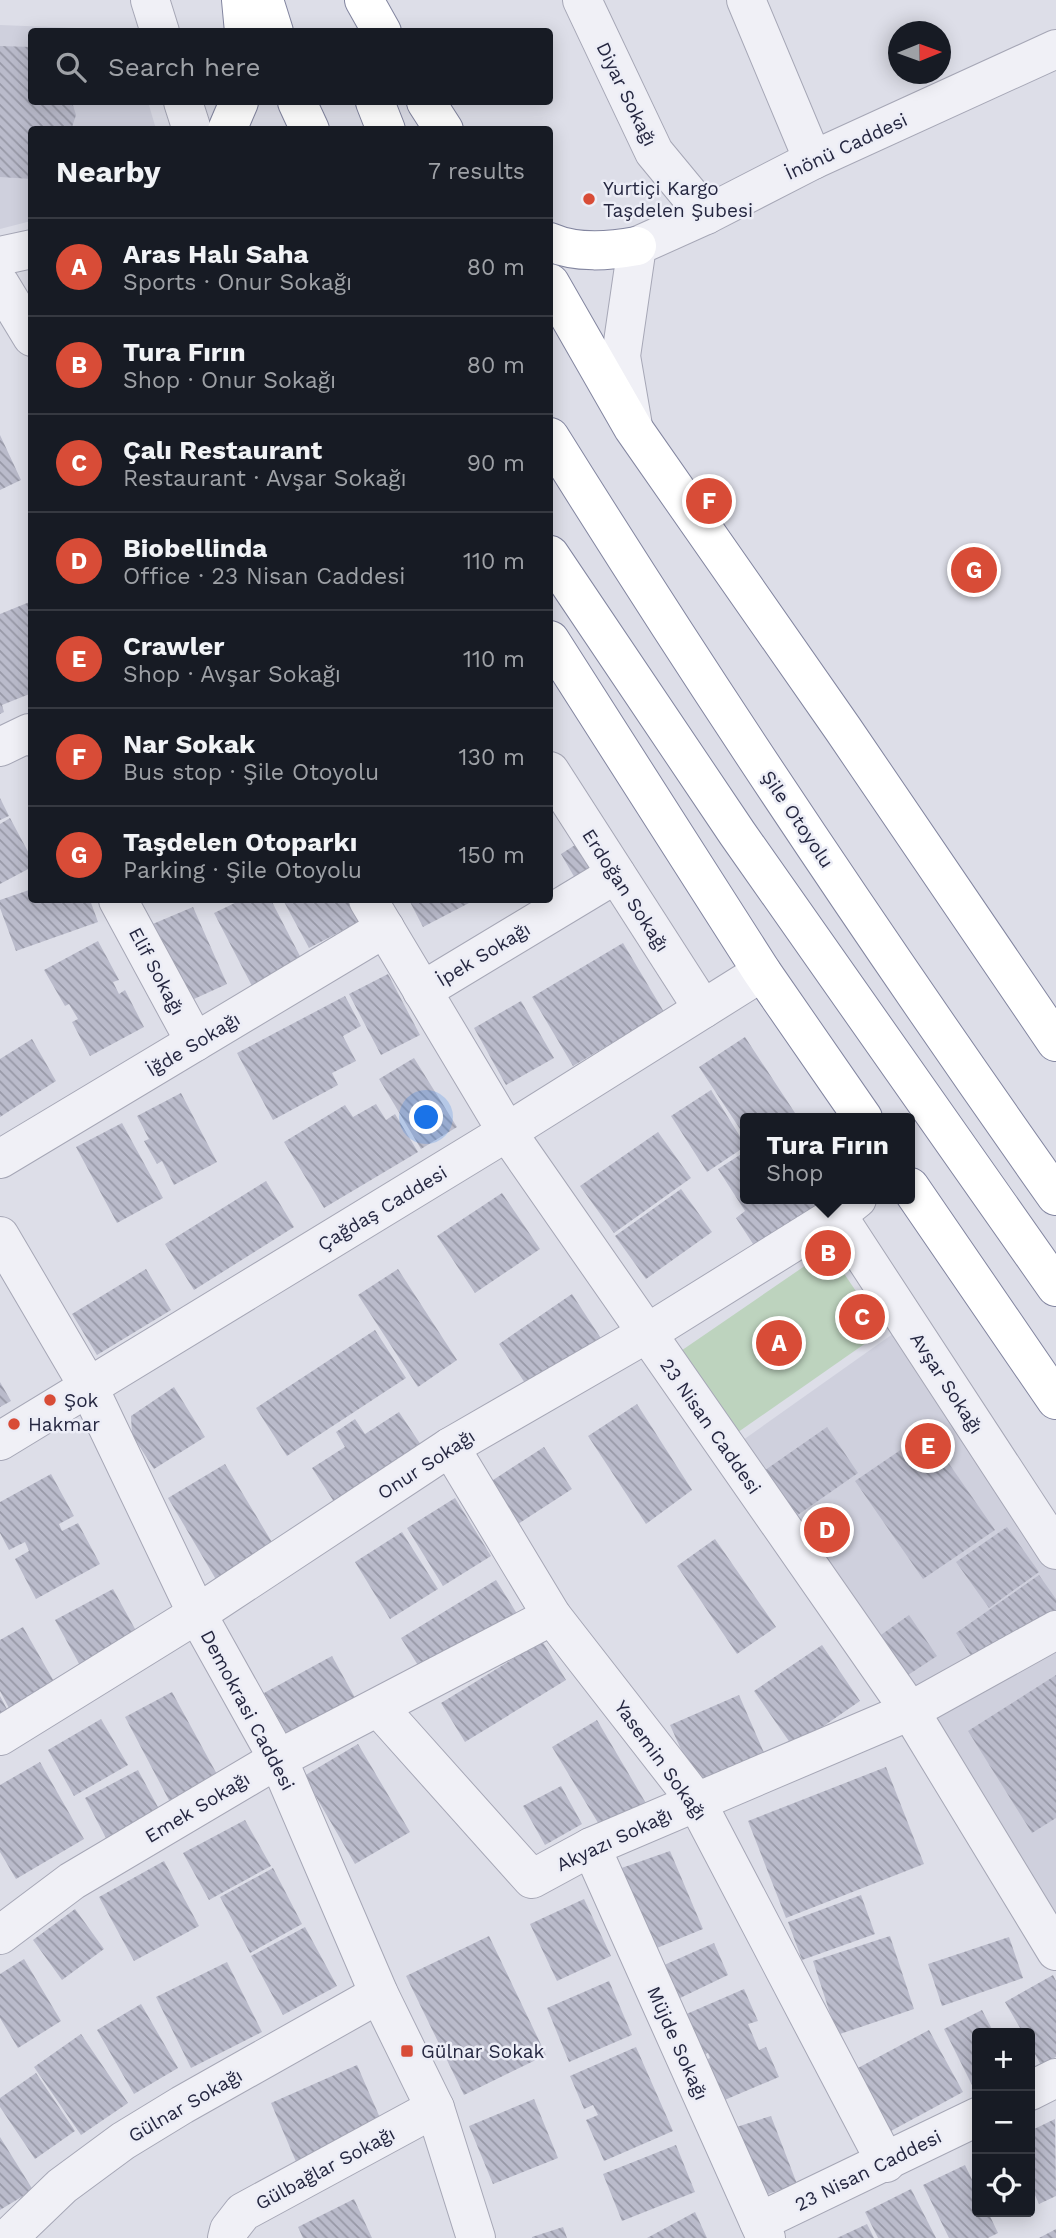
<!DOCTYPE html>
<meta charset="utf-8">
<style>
body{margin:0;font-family:"Work Sans",sans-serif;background:#20242c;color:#f1f3f6}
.controls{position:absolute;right:21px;bottom:21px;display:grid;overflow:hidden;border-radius:7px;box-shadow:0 4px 18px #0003}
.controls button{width:63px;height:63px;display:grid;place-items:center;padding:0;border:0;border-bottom:2px solid #363941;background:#171b24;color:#f1f3f6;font:35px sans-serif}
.compass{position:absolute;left:888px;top:21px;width:63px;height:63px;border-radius:50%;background:#171b24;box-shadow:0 4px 18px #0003;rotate:89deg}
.you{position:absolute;left:427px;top:1118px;width:24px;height:24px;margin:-18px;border:5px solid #fff;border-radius:50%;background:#1a73e8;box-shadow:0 0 0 10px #1a73e833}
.badge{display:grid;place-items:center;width:46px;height:46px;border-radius:50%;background:#d84c37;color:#fff;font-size:23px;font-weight:700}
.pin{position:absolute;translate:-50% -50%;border:4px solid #fff;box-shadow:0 2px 7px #0006}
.popup{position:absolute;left:740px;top:1113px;width:175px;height:91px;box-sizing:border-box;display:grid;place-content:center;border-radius:7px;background:#171b24;filter:drop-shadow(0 2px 5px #0005);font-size:23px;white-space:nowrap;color:#9ea1a6}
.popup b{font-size:26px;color:#f1f3f6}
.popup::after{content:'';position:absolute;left:50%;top:100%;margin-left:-14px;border:14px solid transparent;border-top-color:#171b24}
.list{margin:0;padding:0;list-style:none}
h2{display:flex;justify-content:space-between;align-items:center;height:91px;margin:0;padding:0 28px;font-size:30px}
h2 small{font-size:23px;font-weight:400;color:#9ea1a6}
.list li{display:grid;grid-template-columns:46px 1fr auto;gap:21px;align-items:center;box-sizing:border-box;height:98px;padding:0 28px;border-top:2px solid #363941}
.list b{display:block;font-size:26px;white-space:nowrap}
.list p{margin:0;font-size:23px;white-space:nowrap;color:#9ea1a6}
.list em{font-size:23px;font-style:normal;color:#9ea1a6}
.icon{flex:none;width:38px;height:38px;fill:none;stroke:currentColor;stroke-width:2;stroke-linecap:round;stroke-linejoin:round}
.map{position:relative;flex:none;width:1056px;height:2238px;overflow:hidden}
.search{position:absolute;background:#171b24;box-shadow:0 4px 18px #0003;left:28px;top:28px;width:525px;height:77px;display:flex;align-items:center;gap:18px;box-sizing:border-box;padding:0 24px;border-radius:7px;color:#9ea1a6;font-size:26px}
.panel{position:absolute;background:#171b24;box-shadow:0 4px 18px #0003;left:28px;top:126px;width:525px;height:777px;border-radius:7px}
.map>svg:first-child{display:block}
.built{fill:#cfd0dd}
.garden{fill:#bdd3be}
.building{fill:url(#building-back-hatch)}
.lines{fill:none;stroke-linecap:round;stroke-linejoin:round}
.minor-casing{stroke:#a6a7b6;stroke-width:40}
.highway-casing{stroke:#8386a0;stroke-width:40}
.minor{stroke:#f0f0f6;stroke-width:38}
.highway{stroke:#fff;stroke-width:38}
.poi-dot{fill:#d84c37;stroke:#ecedf6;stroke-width:2.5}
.labels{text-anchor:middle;stroke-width:5;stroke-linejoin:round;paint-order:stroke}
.street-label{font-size:19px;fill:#252740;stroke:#ecedf6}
.poi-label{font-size:19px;fill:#252740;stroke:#ecedf6;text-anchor:start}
</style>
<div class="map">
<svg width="1056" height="2238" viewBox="0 0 1056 2238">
<defs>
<pattern id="building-back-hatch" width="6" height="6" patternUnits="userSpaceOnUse" patternTransform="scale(1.75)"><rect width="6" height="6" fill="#babbcb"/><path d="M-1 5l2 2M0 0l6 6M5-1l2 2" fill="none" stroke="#9798a6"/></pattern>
</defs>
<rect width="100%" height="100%" fill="#dddee8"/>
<g class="built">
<path d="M0,25L127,30L32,32V102H148L156,129L32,130L31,221L0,229Z"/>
<path d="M911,1321L1056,1536V1925L736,1445Z"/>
</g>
<path class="garden" d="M828,1250L883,1331L731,1437L675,1355Z"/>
<g class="building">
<path d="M0,46L32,47V102H72L76,115L71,130H32V179L0,177Z"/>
<path d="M0,435L21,480L0,490Z"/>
<path d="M32,601V693L2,705L4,712L0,714V614Z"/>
<path d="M0,798L9,816L0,820Z"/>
<path d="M10,818L32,859V867L0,884V824Z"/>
<path d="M586,838L609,876L583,892L561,854Z"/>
<path d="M32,889V900H90L98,922L16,951L0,908V900Z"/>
<path d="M241,900H271L302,960L252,986L214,913Z"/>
<path d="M283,900H347L359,922L309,948Z"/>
<path d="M409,900H467L469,903L423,927Z"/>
<path d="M193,907L227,984L183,1004L148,926Z"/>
<path d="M98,941L119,980L113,982L119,994L125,990L144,1027L90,1056L72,1022L78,1019L69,1004L65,1006L44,970Z"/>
<path d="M623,943L664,1012L573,1066L532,997Z"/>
<path d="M388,974L420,1035L381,1055L349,994Z"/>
<path d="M345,996L361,1026L343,1036L356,1061L332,1073L338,1085L273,1120L237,1053Z"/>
<path d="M521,1001L554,1058L506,1085L474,1028Z"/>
<path d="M745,1037L795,1113L787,1118H746V1138L699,1067Z"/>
<path d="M32,1039L56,1081L0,1117V1059Z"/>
<path d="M414,1058L457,1127L421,1149L379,1079Z"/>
<path d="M711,1090L746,1146L707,1172L671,1116Z"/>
<path d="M181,1093L217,1162L174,1185L162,1161L157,1164L144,1141L149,1139L137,1116Z"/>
<path d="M376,1104L386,1120L395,1114L418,1152L324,1208L284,1142L345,1105L353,1117Z"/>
<path d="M122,1123L163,1198L117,1223L76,1147Z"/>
<path d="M658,1132L691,1178L614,1233L580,1186Z"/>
<path d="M746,1151V1199H822L828,1208L759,1253L736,1218L745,1211L718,1169Z"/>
<path d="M266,1181L294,1227L194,1290L165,1244Z"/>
<path d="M681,1189L712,1232L646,1279L615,1236Z"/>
<path d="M502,1193L540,1249L475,1293L437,1236Z"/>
<path d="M146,1269L171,1310L97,1355L72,1314Z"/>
<path d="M398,1269L457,1360L418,1387L358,1295Z"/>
<path d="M572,1294L602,1340L529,1389L499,1344Z"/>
<path d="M375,1330L406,1378L287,1456L256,1408Z"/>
<path d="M0,1382L11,1401L0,1407Z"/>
<path d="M174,1387L205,1437L154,1469L132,1435L131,1416Z"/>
<path d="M637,1404L692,1490L646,1524L588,1436Z"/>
<path d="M399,1412L429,1457L342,1514L312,1468L345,1447L336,1432L355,1419L365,1434Z"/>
<path d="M827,1427L858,1473L792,1519L761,1473Z"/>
<path d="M927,1432L995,1530L923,1579L855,1481Z"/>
<path d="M544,1447L572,1489L518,1524L490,1482Z"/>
<path d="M225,1464L279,1554L221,1588L168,1498Z"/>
<path d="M51,1474L74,1516L59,1524L62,1531L78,1523L100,1564L36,1599L15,1559L29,1551L25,1542L9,1550L0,1533V1502Z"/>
<path d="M455,1498L491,1556L443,1586L407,1528Z"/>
<path d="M1007,1527L1039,1572L989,1608L956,1562Z"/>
<path d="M402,1532L438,1589L390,1619L355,1562Z"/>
<path d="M715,1539L776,1627L737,1654L677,1566Z"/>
<path d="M1039,1575L1056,1599V1610L977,1665L956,1633Z"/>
<path d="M496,1580L519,1617L424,1675L401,1638Z"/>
<path d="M113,1589L140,1638L82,1669L55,1620Z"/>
<path d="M909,1615L937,1656L905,1677L878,1637Z"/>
<path d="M23,1627L56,1685L10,1710L0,1691V1640Z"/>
<path d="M542,1641L566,1680L465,1742L441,1703Z"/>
<path d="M822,1645L860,1701L793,1747L754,1691Z"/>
<path d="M332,1656L359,1705L291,1742L264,1693Z"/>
<path d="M1056,1675V1818L1032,1833L968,1731Z"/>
<path d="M172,1692L219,1778L171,1804L125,1717Z"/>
<path d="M739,1695L765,1755L697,1785L670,1725Z"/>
<path d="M0,1696L8,1711L0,1715Z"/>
<path d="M101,1719L128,1765L74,1796L48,1750Z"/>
<path d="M597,1720L647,1805L603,1831L552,1747Z"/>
<path d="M358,1744L410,1832L355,1864L304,1776Z"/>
<path d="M40,1762L84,1839L16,1879L0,1852V1785Z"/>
<path d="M886,1767L924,1864L786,1918L748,1821Z"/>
<path d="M138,1770L160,1811L107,1840L85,1798Z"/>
<path d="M561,1786L582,1824L545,1845L523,1806Z"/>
<path d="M245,1820L271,1866L209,1900L183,1853Z"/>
<path d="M670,1851L703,1929L652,1950L613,1871Z"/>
<path d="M164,1861L199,1926L134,1961L99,1897Z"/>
<path d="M273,1868L302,1924L250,1953L220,1897Z"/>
<path d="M861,1895L875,1934L802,1960L788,1922Z"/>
<path d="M584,1899L611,1956L557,1981L530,1924Z"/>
<path d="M75,1909L104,1949L62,1980L33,1940Z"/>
<path d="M305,1927L337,1986L283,2015L251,1956Z"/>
<path d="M489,1936L546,2055L464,2095L406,1976Z"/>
<path d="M890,1936L914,2009L837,2035L813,1961Z"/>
<path d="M1009,1937L1023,1978L942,2006L928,1964Z"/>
<path d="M714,1943L728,1975L678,1999L662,1966Z"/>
<path d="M24,1959L61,2021L18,2048L0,2018V1974Z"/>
<path d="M227,1962L262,2032L191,2068L156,1997Z"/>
<path d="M1053,1975L1056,1981V2057L1041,2065L1030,2045V2033H1023L1005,2002Z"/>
<path d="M609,1981L632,2035L569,2062L547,2008Z"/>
<path d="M744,1989L758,2021L748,2024L759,2050L766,2047L779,2077L720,2102L703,2061L710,2058L708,2053L692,2060L675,2019Z"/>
<path d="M141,2004L178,2068L134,2094L97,2030Z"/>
<path d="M982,2010L994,2033H977L975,2091L944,2029Z"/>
<path d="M929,2030L963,2092L889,2132L856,2069Z"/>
<path d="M81,2034L128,2103L81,2135L34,2067Z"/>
<path d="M636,2047L673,2131L604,2161L586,2120L598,2115L593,2105L584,2109L570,2076Z"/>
<path d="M357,2065L384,2127L297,2164L271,2103Z"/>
<path d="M36,2073L75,2131L35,2159L0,2107V2098Z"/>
<path d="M534,2099L558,2158L493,2184L469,2126Z"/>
<path d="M771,2116L797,2184L754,2199L727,2130Z"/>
<path d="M1055,2119L1056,2196L1039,2204L1030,2184V2131Z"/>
<path d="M0,2137L33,2190L0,2210Z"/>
<path d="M676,2145L695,2192L622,2221L603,2174Z"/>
<path d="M965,2165L977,2190V2212H988L998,2233L988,2238H949L923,2185Z"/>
<path d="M911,2189L936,2238H878L865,2212Z"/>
<path d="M354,2199L372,2238H303L298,2227Z"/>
<path d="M695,2212L707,2238H647Z"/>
<path d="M867,2224L874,2238H837Z"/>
<path d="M563,2227L567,2238H532V2237Z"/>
<path d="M1056,2229V2238H1039Z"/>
</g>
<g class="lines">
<defs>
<g id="minor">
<path d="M150,0L160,32"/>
<path d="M582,0L654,152L706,215"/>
<path d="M746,0L813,160"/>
<path d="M183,102L192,130"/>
<path d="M0,256L32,249"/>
<path d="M0,284L32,337"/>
<path d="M633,426L621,356L637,246L706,215L813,160L1056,49"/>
<path d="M0,747L29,733L32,737"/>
<path d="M550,771L703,1009"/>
<path d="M118,900L195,1042"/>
<path d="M368,900L507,1132L910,1711L1056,1951"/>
<path d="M422,991L616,874"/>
<path d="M0,1159L385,928"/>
<path d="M837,1215L1056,1550"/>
<path d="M0,1236L88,1386L197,1614L278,1759L379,1994L435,2108L476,2238"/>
<path d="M0,1441L507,1132L762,972"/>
<path d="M450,1447L552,1616L696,1801L886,2163"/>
<path d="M379,1708L532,1879L591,1847L910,1711L1056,1630"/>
<path d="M0,1736L197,1614L450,1447L646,1334L837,1215L857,1199"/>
<path d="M591,1847L766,2238"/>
<path d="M0,1935L72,1881L278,1759L552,1616"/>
<path d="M1030,2091L1056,2078"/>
<path d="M759,2222L977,2117"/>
<path d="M8,2238L62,2186L123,2141L182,2105L379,1994"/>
<path d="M227,2238L229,2230L243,2212L435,2108"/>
</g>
<g id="highway">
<path d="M241,0L244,32"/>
<path d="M264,0L274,32"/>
<path d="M364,0L382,32"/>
<path d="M297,102L310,130"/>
<path d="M375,102L386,130"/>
<path d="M426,102L444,130"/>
<path d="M227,130L239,102"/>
<path d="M550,242C577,254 609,251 637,246"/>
<path d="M550,283L633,428L843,729L1056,1042"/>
<path d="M550,437C711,695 881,948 1056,1196"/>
<path d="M550,555L737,833L1056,1287"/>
<path d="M550,640L762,972L863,1118"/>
<path d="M910,1187L1056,1400"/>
</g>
</defs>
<use href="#minor" class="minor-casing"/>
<use href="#highway" class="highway-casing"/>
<use href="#minor" class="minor"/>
<use href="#highway" class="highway"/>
</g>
<g class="poi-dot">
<circle cx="589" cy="199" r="7"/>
<circle cx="50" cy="1400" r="7"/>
<circle cx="14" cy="1424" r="7"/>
<rect x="400" y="2044" width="14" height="14" rx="3.5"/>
</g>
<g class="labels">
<g class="street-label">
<text transform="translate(627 94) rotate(64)" y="7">Diyar Sokağı</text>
<text transform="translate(846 146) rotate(-25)" y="7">İnönü Caddesi</text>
<text transform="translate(798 819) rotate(56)" y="7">Şile Otoyolu</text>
<text transform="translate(626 890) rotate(57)" y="7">Erdoğan Sokağı</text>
<text transform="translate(483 954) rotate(-31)" y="7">İpek Sokağı</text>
<text transform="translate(157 971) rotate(62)" y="7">Elif Sokağı</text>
<text transform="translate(193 1044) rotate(-31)" y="7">İğde Sokağı</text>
<text transform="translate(382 1208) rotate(-31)" y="7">Çağdaş Caddesi</text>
<text transform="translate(947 1383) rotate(57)" y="7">Avşar Sokağı</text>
<text transform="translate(711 1426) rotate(55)" y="7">23 Nisan Caddesi</text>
<text transform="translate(426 1464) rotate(-33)" y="7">Onur Sokağı</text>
<text transform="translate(248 1710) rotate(62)" y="7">Demokrasi Caddesi</text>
<text transform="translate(661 1760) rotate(54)" y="7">Yasemin Sokağı</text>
<text transform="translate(197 1807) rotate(-31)" y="7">Emek Sokağı</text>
<text transform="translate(614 1839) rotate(-25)" y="7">Akyazı Sokağı</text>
<text transform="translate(678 2043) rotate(66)" y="7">Müjde Sokağı</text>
<text transform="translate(185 2105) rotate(-30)" y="7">Gülnar Sokağı</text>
<text transform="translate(325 2168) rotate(-28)" y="7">Gülbağlar Sokağı</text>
<text transform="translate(868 2170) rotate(-26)" y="7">23 Nisan Caddesi</text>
</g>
<g class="poi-label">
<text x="603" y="195">Yurtiçi Kargo<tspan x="603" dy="22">Taşdelen Şubesi</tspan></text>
<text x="64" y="1407">Şok</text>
<text x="28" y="1431">Hakmar</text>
<text x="421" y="2058">Gülnar Sokak</text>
</g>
</g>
</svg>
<div class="controls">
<button>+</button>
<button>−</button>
<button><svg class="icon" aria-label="locate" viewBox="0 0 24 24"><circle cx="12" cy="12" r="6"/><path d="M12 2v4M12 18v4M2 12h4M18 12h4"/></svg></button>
</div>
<svg class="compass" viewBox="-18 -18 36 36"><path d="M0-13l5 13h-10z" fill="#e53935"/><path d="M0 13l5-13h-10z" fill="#9ea1a6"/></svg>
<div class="you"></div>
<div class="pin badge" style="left:779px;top:1343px">A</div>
<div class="pin badge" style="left:828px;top:1253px">B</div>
<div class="popup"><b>Tura Fırın</b>Shop</div>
<div class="pin badge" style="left:862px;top:1317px">C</div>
<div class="pin badge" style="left:827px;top:1530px">D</div>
<div class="pin badge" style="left:928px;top:1446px">E</div>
<div class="pin badge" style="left:709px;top:501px">F</div>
<div class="pin badge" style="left:974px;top:570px">G</div>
<div class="search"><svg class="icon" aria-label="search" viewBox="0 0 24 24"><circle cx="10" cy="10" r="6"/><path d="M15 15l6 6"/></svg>Search here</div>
<section class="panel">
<h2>Nearby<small>7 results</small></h2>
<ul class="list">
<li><span class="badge">A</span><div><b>Aras Halı Saha</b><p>Sports · Onur Sokağı</p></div><em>80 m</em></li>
<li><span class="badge">B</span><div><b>Tura Fırın</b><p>Shop · Onur Sokağı</p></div><em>80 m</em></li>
<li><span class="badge">C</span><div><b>Çalı Restaurant</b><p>Restaurant · Avşar Sokağı</p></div><em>90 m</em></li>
<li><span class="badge">D</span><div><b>Biobellinda</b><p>Office · 23 Nisan Caddesi</p></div><em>110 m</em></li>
<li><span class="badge">E</span><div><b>Crawler</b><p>Shop · Avşar Sokağı</p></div><em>110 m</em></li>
<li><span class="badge">F</span><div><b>Nar Sokak</b><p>Bus stop · Şile Otoyolu</p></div><em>130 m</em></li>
<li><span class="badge">G</span><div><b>Taşdelen Otoparkı</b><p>Parking · Şile Otoyolu</p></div><em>150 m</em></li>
</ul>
</section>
</div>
